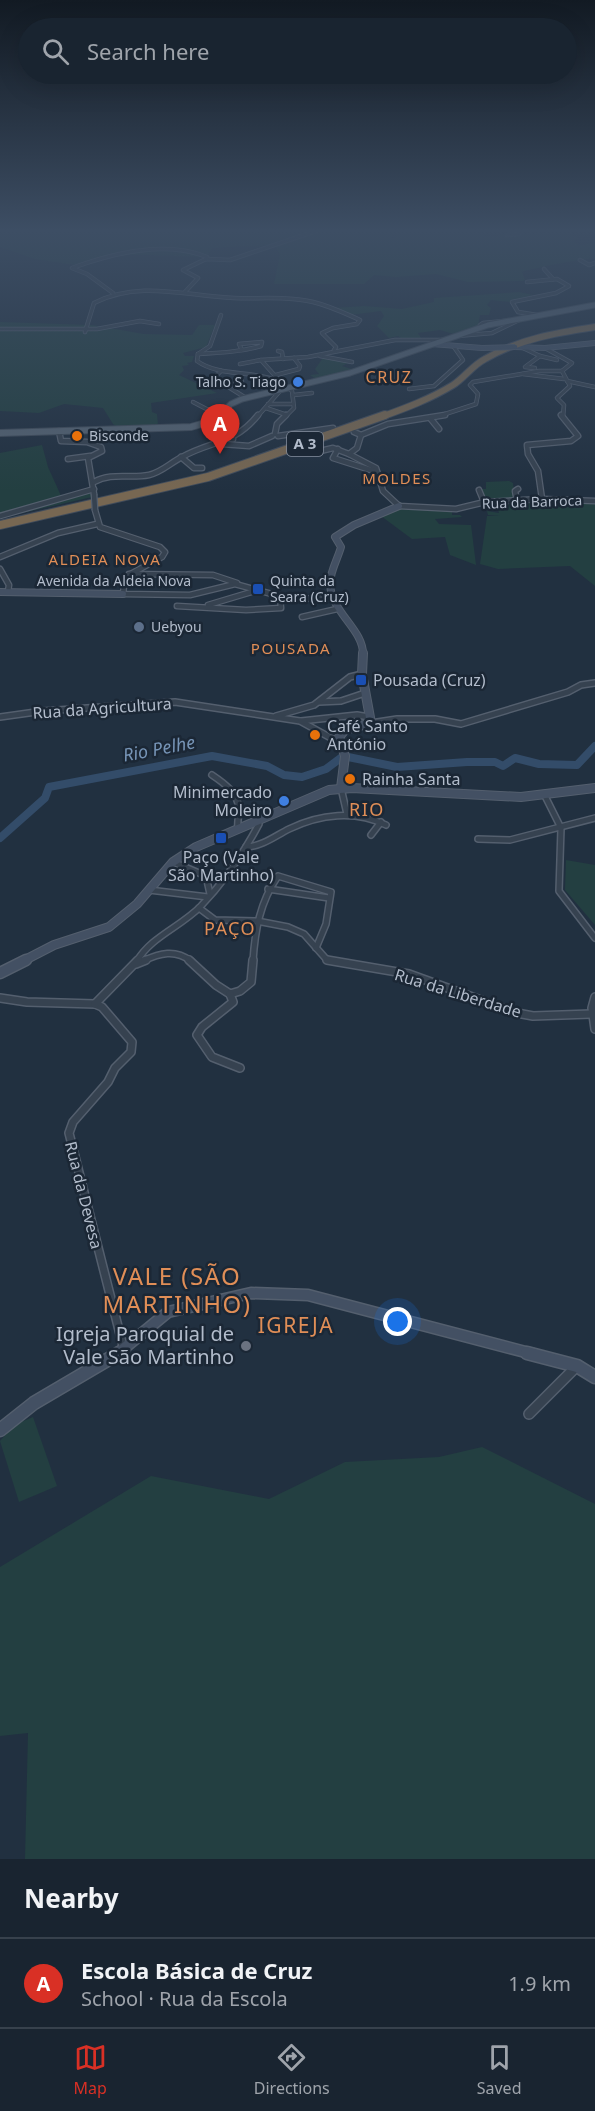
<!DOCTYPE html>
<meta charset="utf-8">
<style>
body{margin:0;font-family:"Noto Sans",sans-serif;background:#26303c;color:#f1f3f6}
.you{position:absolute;left:398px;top:1322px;width:21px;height:21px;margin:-15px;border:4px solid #fff;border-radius:50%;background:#1a73e8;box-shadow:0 0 0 9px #1a73e833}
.badge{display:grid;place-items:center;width:39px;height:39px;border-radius:50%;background:#d93025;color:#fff;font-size:20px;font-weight:700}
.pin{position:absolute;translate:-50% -50px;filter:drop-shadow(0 2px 3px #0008)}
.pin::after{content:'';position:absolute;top:32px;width:21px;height:18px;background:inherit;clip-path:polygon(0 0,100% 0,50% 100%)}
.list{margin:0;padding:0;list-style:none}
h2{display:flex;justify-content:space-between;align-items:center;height:78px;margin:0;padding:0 24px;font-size:26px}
h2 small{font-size:20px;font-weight:400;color:#9fa4ab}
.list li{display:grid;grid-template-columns:39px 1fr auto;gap:18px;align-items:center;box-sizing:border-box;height:90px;padding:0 24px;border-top:2px solid #37414c}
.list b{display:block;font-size:22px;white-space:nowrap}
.list p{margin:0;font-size:20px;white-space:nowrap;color:#9fa4ab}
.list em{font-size:20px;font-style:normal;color:#9fa4ab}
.icon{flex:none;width:33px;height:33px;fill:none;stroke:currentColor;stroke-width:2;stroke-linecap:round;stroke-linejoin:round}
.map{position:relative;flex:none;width:595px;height:1859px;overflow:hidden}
.search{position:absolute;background:#192430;box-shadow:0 6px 24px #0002;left:18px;right:18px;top:18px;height:66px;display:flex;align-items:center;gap:15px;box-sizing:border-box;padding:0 21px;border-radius:33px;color:#9fa4ab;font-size:22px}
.sheet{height:168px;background:#192430}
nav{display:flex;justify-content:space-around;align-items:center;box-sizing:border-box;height:84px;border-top:2px solid #37414c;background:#192430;font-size:16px;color:#9fa4ab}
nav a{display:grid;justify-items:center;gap:3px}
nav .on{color:#d93025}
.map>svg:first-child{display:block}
.green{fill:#233f41}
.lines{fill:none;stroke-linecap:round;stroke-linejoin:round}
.river{stroke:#334c69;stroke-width:8}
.street-far4-casing{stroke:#545f6e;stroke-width:4.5}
.street-far3-casing{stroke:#545f6e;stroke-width:7}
.street-far2-casing{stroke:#545f6e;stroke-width:8}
.street-far1-casing{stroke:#545f6e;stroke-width:10}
.street-casing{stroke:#545f6e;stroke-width:12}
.secondary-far4-casing{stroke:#545f6e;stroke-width:6}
.secondary-far3-casing{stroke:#545f6e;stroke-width:8}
.secondary-far2-casing{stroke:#545f6e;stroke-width:10}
.secondary-far1-casing{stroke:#545f6e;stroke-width:13}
.secondary-casing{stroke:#545f6e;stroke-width:15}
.primary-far1-casing{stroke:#3f4b59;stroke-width:7}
.primary-casing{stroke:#3f4b59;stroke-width:8}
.highway-far1-casing{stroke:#414c5b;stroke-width:8}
.highway-casing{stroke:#414c5b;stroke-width:10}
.street-far4{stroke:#364250;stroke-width:3}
.street-far3{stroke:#364250;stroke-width:4.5}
.street-far2{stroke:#364250;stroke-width:5}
.street-far1{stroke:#364250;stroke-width:7}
.street{stroke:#364250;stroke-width:9}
.secondary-far4{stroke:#435063;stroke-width:4.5}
.secondary-far3{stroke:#435063;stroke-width:6}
.secondary-far2{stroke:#435063;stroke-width:8}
.secondary-far1{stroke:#435063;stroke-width:10}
.secondary{stroke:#435063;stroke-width:12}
.primary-far1{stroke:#536170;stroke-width:5}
.primary{stroke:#536170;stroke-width:6}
.highway-far1{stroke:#776752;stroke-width:6}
.highway{stroke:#776752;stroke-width:8}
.street-bridge-casing{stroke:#545f6e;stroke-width:7;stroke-linecap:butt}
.secondary-bridge-casing{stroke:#545f6e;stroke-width:6;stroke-linecap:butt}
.street-bridge{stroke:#364250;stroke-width:4.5}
.secondary-bridge{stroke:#435063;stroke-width:4.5}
.shop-dot{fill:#3f7fe0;stroke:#1b2735;stroke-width:2}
.food-dot{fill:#e8710a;stroke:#1b2735;stroke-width:2}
.transit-dot{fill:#1a4fb4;stroke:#1b2735;stroke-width:2}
.service-dot{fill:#5c6f8a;stroke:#1b2735;stroke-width:2}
.worship-dot{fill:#6b7280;stroke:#1b2735;stroke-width:2}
.labels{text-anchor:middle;stroke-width:5;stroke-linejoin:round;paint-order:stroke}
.far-poi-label{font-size:14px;fill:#b2bccb;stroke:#1b2735;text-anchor:start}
.far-street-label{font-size:14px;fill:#b2bccb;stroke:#1b2735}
.shield{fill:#1b2735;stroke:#858f9e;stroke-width:1.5}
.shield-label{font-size:15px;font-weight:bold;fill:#b2bccb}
.far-neighbourhood-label{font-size:15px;letter-spacing:1.5px;fill:#e08e57;stroke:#1b2735}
.far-quarter-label{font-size:16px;letter-spacing:1.5px;fill:#e08e57;stroke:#1b2735}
.poi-label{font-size:16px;fill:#b2bccb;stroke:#1b2735;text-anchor:start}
.street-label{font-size:16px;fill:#b2bccb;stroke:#1b2735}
.water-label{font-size:18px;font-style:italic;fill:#7694b6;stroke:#1b2735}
.neighbourhood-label{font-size:18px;letter-spacing:1.5px;fill:#e08e57;stroke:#1b2735}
.near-poi-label{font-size:20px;fill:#b2bccb;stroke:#1b2735;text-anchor:end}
.near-neighbourhood-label{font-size:21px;letter-spacing:1.5px;fill:#e08e57;stroke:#1b2735}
.near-quarter-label{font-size:24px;letter-spacing:1.5px;fill:#e08e57;stroke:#1b2735}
</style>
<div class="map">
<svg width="595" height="1859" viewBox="0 0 595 1859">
<rect width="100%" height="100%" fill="#213040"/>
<g class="green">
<path d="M0,231H395L391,240L400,231H477L486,236L566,232L578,238L573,241L579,245L595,243V259C588,257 530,269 522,272L525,280L523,281L468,282L436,274L396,277L374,275L364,284H274L280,254L274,245L212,248L207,257L111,254L82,266L34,259L0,247Z"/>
<path d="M519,292L533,295L510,302L491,300L487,305L491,308L489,315H480L478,326L457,335L440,330L418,333L421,338L403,340L398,336L389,338L377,326L384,316L381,311L350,315L333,308L364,306L402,309L434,302V298Z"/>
<path d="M0,322L92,325L144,334L192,335L199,325H215L206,347L183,353L185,356H194L192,362L187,363L189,365L182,366L184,370L179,375L217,393L151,403L152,412L157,414L158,426L120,429L113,424L103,408L64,404L39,413L0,411Z"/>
<path d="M323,358L348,363L342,366L355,370L317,380L310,375L319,374L315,369Z"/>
<path d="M42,445L48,467L62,498L89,492L92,497L0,518V453Z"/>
<path d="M509,481L513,483L515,500L484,501L480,489H486V482Z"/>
<path d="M544,501L595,503V586L570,566L498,569L480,564L487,516H500L488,515L487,511L499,513L496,503Z"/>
<path d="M399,508L452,510V515H460L462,517L435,519L439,524L471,525L476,565L450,555L445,537L412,539L381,516Z"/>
<path d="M566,860L595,865V925L565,890Z"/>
<path d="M33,1417L57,1486L19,1502L0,1441L8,1432L7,1428Z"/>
<path d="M482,1447L595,1504V1859H25L28,1733L0,1736V1567L151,1476L269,1499L345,1462L439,1457Z"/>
</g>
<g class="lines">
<g class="river">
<path d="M348,757L397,767L467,762H495L503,766L515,758L539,764L577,765L595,746"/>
<path d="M0,838L45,798L49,787L212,756L267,766L284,775L302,777L326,769L342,757"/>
</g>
<defs>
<g id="street-far4">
<path d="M507,235L519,234L520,231"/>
<path d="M580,260L589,265L595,263"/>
<path d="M544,269L553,279"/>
<path d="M527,282L557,279L569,286L556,293L512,302L518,312L537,315"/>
<path d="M185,292L198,278L183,270L206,259L230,260L316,231"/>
<path d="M113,293L87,274L72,268C113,253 165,240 207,257L206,259"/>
<path d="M482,327L480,325L483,323L514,320"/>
<path d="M0,329H97L140,321L159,324"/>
<path d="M85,332L94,303C140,280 185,296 234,298C260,299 287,296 313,302C330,306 344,313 360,320L357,324L333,328L322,333L336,347L334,350"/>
<path d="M457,336L492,333L519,320"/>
<path d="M523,348L540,356L525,367L535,368"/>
<path d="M545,348L572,363L562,371L570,386L557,398L564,405L563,417"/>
<path d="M278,351L282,352L283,359"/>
<path d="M198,354C219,353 240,352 261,346L262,342L239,344L242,350"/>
<path d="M198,354L197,361C218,376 248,371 273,379"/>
<path d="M198,354L210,346L221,315"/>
<path d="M320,356L352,362"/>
<path d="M540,356L557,360"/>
<path d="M261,360L308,357L395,340H446"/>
<path d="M240,364L261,360L277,378"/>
<path d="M221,371L214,378L246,398"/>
<path d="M523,374L564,379"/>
<path d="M276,375L299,369L300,366L294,358"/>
<path d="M278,380L292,391L294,408L285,417"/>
<path d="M567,381L595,387"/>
<path d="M227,386L242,381"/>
<path d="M409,389L434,386L463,360L454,347"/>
<path d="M294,395L312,393"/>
<path d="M193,402L220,416"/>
<path d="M268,404H291"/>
<path d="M266,408L284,414"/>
<path d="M257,417L280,391"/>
<path d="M436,417L476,404L478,394L470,385L473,382L539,371H562"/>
</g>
<g id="street-far3">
<path d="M430,418L439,429"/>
<path d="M59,431L61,441L87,442L101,447L102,451L88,458L94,494"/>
<path d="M227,431L228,438L233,439"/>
<path d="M354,432L361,435L357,448L349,454L376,468L383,491L399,506L456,509L485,502L542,499L595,501"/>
<path d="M275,434L277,424L286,415"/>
<path d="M361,435L388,424L445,415"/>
<path d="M278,436L333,428"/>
<path d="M222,444L249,446L272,436"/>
<path d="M310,449L316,452L333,448L349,454"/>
<path d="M338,449L333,458L377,472"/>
<path d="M181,457L194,468H202"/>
<path d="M68,459L90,456"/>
<path d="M94,482C112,472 130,479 149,475C162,472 170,463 182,457C212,440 234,445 258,415"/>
<path d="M479,490L484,502"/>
<path d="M542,499L538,471L528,454L527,445L571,441L578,436L561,415"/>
<path d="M517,501L515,491L518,489"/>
<path d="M95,510L100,527L160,547L165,552L162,557L125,577L123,594L190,595L235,584L290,599L332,598"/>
<path d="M0,516L94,489"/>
<path d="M0,557L58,533L97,524"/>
<path d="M0,569L9,585L8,592"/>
<path d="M129,574L213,575L237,583"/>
<path d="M208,605L258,590"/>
<path d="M177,606L246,610L281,608L280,597"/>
<path d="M302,617L337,609"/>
</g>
<g id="street-far2">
<path d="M319,702L341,701L365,693"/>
<path d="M276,716L314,705L350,677L362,674"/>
<path d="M0,717L43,711L175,702L300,721L340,743"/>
<path d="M301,721L357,715L369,717"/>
<path d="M371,723L397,719H435L461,724L568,692L581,685L595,683"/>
<path d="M212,775C224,783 238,793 239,809C239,816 237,822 238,829"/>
<path d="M341,788L347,814"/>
<path d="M545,796L561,828L559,891L595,938"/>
<path d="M371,835L381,822"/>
<path d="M478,839L510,840L595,818"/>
<path d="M246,847C263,846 275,836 289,829C320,814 355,810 386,825"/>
<path d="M173,862L206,876L210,894"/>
<path d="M268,889L329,898"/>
<path d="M149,890L208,897"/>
<path d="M199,908L215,920L257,921L288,927L304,934L327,960L333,961"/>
<path d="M137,961C151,937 180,927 200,907C224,882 243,854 259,824L258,820"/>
<path d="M143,961C160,953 175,949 191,961"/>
<path d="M253,961C255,930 260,902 278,876L331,892L326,924L316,948"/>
</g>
<g id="street-far1">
<path d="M189,960L216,985L230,994"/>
<path d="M327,960L409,974L517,1013L533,1016L591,1014"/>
<path d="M136,964L146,960"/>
<path d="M230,994L240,991L251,982L253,960"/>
<path d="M230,994L233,1002L202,1027L197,1035L212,1057L240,1068"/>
<path d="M595,997L592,1008L595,1029"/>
<path d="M0,998L27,1002L95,1004L102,1007L132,1042L131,1052L115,1068L108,1082L73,1122L69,1133L124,1350"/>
<path d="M95,1004L138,960"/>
</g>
<path id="street" d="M529,1414L577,1366"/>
<g id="secondary-far4">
<path d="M432,344L482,348"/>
<path d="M515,347L545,348L595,343"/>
</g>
<g id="secondary-far3">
<path d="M0,592L123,594"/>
<path d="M363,655C364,629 330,612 330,583C330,572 338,558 341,547L335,537L354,525L399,506"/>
</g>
<g id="secondary-far2">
<path d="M341,788L345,756L339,737L345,730L371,723L362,674L363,653"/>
<path d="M23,961L54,945L109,927L137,904L173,862L196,847L329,790L352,788L521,797L595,788"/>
</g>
<g id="secondary-far1">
<path d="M0,973L26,960"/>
<path d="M117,1354L168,1312L251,1293L308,1295L533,1354"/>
</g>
<g id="secondary">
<path d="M527,1353L577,1366L595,1377"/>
<path d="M0,1430L34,1403L119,1353"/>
</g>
<path id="primary-far1" d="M217,417L231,404L242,399L350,373L488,325L595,305"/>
<path id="primary" d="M0,433L191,427L212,421L219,415"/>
<path id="highway-far1" d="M381,417C406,408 430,399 453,385C464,378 473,365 485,359C519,339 556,333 595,327"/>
<path id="highway" d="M0,525L208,477L385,415"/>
</defs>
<use href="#street-far4" class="street-far4-casing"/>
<use href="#street-far3" class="street-far3-casing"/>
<use href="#street-far2" class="street-far2-casing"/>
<use href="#street-far1" class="street-far1-casing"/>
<use href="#street" class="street-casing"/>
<use href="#secondary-far4" class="secondary-far4-casing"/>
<use href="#secondary-far3" class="secondary-far3-casing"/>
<use href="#secondary-far2" class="secondary-far2-casing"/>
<use href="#secondary-far1" class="secondary-far1-casing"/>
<use href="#secondary" class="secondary-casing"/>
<use href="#primary-far1" class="primary-far1-casing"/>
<use href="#primary" class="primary-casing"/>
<use href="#highway-far1" class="highway-far1-casing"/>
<use href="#highway" class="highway-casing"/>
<use href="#street-far4" class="street-far4"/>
<use href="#street-far3" class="street-far3"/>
<use href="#street-far2" class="street-far2"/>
<use href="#street-far1" class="street-far1"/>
<use href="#street" class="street"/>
<use href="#secondary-far4" class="secondary-far4"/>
<use href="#secondary-far3" class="secondary-far3"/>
<use href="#secondary-far2" class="secondary-far2"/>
<use href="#secondary-far1" class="secondary-far1"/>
<use href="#secondary" class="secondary"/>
<use href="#primary-far1" class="primary-far1"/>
<use href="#primary" class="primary"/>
<use href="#highway-far1" class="highway-far1"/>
<use href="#highway" class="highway"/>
<defs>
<path id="street-bridge" d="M94,494L95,510"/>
<path id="secondary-bridge" d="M482,348L515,347"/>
</defs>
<use href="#street-bridge" class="street-bridge-casing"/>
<use href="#secondary-bridge" class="secondary-bridge-casing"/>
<use href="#street-bridge" class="street-bridge"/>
<use href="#secondary-bridge" class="secondary-bridge"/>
</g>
<linearGradient id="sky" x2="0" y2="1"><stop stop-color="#121a23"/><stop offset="0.47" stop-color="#3d4e64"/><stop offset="1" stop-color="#3d4e64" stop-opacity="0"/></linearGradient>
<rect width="595" height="491" fill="url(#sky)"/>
<g class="shop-dot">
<circle cx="298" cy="382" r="6"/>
<circle cx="284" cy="801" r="6"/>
</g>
<g class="food-dot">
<circle cx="77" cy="436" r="6"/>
<circle cx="315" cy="735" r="6"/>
<circle cx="350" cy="779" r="6"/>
</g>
<g class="transit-dot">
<rect x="252" y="583" width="12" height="12" rx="3"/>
<rect x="355" y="674" width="12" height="12" rx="3"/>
<rect x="215" y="832" width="12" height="12" rx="3"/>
</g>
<circle class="service-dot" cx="139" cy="627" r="6"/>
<circle class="worship-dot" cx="246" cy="1346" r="6"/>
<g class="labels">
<g class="far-poi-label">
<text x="286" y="387" text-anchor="end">Talho S. Tiago</text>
<text x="89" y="441">Bisconde</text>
<text x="270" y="586">Quinta da<tspan x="270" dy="16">Seara (Cruz)</tspan></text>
<text x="151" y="632">Uebyou</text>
</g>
<g class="far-street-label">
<text transform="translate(532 502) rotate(-2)" y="5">Rua da Barroca</text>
<text x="114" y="586">Avenida da Aldeia Nova</text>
</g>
<rect class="shield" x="287" y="432" width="36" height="24" rx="4.5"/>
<g class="shield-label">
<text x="305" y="449">A 3</text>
</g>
<g class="far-neighbourhood-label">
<text x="397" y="484">MOLDES</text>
<text x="105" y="565">ALDEIA NOVA</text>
<text x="291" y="654">POUSADA</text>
</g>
<g class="far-quarter-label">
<text x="389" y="383">CRUZ</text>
</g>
<g class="poi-label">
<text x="373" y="686">Pousada (Cruz)</text>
<text x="327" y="732">Café Santo<tspan x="327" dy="18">António</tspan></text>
<text x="362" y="785">Rainha Santa</text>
<text x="272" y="798" text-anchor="end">Minimercado<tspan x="272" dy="18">Moleiro</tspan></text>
<text x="221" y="863" text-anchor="middle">Paço (Vale<tspan x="221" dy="18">São Martinho)</tspan></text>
</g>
<g class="street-label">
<text transform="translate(102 708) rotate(-4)" y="6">Rua da Agricultura</text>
<text transform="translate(458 993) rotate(17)" y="6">Rua da Liberdade</text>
<text transform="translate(84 1195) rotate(76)" y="6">Rua da Devesa</text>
</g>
<g class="water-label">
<text transform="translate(159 749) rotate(-11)" y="6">Rio Pelhe</text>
</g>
<g class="neighbourhood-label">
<text x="367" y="816">RIO</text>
<text x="230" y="935">PAÇO</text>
</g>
<g class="near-poi-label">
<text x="234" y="1341">Igreja Paroquial de<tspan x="234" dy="23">Vale São Martinho</tspan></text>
</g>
<g class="near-neighbourhood-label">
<text x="296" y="1333">IGREJA</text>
</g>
<g class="near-quarter-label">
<text x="177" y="1285">VALE (SÃO<tspan x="177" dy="28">MARTINHO)</tspan></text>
</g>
</g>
</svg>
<div class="you"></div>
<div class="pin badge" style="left:220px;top:454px">A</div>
<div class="search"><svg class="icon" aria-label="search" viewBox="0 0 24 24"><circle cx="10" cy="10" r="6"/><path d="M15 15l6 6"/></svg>Search here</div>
</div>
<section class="sheet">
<h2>Nearby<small></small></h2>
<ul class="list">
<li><span class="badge">A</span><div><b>Escola Básica de Cruz</b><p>School · Rua da Escola</p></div><em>1.9 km</em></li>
</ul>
</section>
<nav>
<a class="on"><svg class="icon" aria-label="map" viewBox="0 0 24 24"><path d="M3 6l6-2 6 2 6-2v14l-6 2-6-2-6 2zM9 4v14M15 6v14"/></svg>Map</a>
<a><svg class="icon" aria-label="directions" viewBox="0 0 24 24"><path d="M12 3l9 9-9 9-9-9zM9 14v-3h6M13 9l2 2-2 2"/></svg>Directions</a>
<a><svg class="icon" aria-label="saved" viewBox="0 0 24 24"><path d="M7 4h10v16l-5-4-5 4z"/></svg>Saved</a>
</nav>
